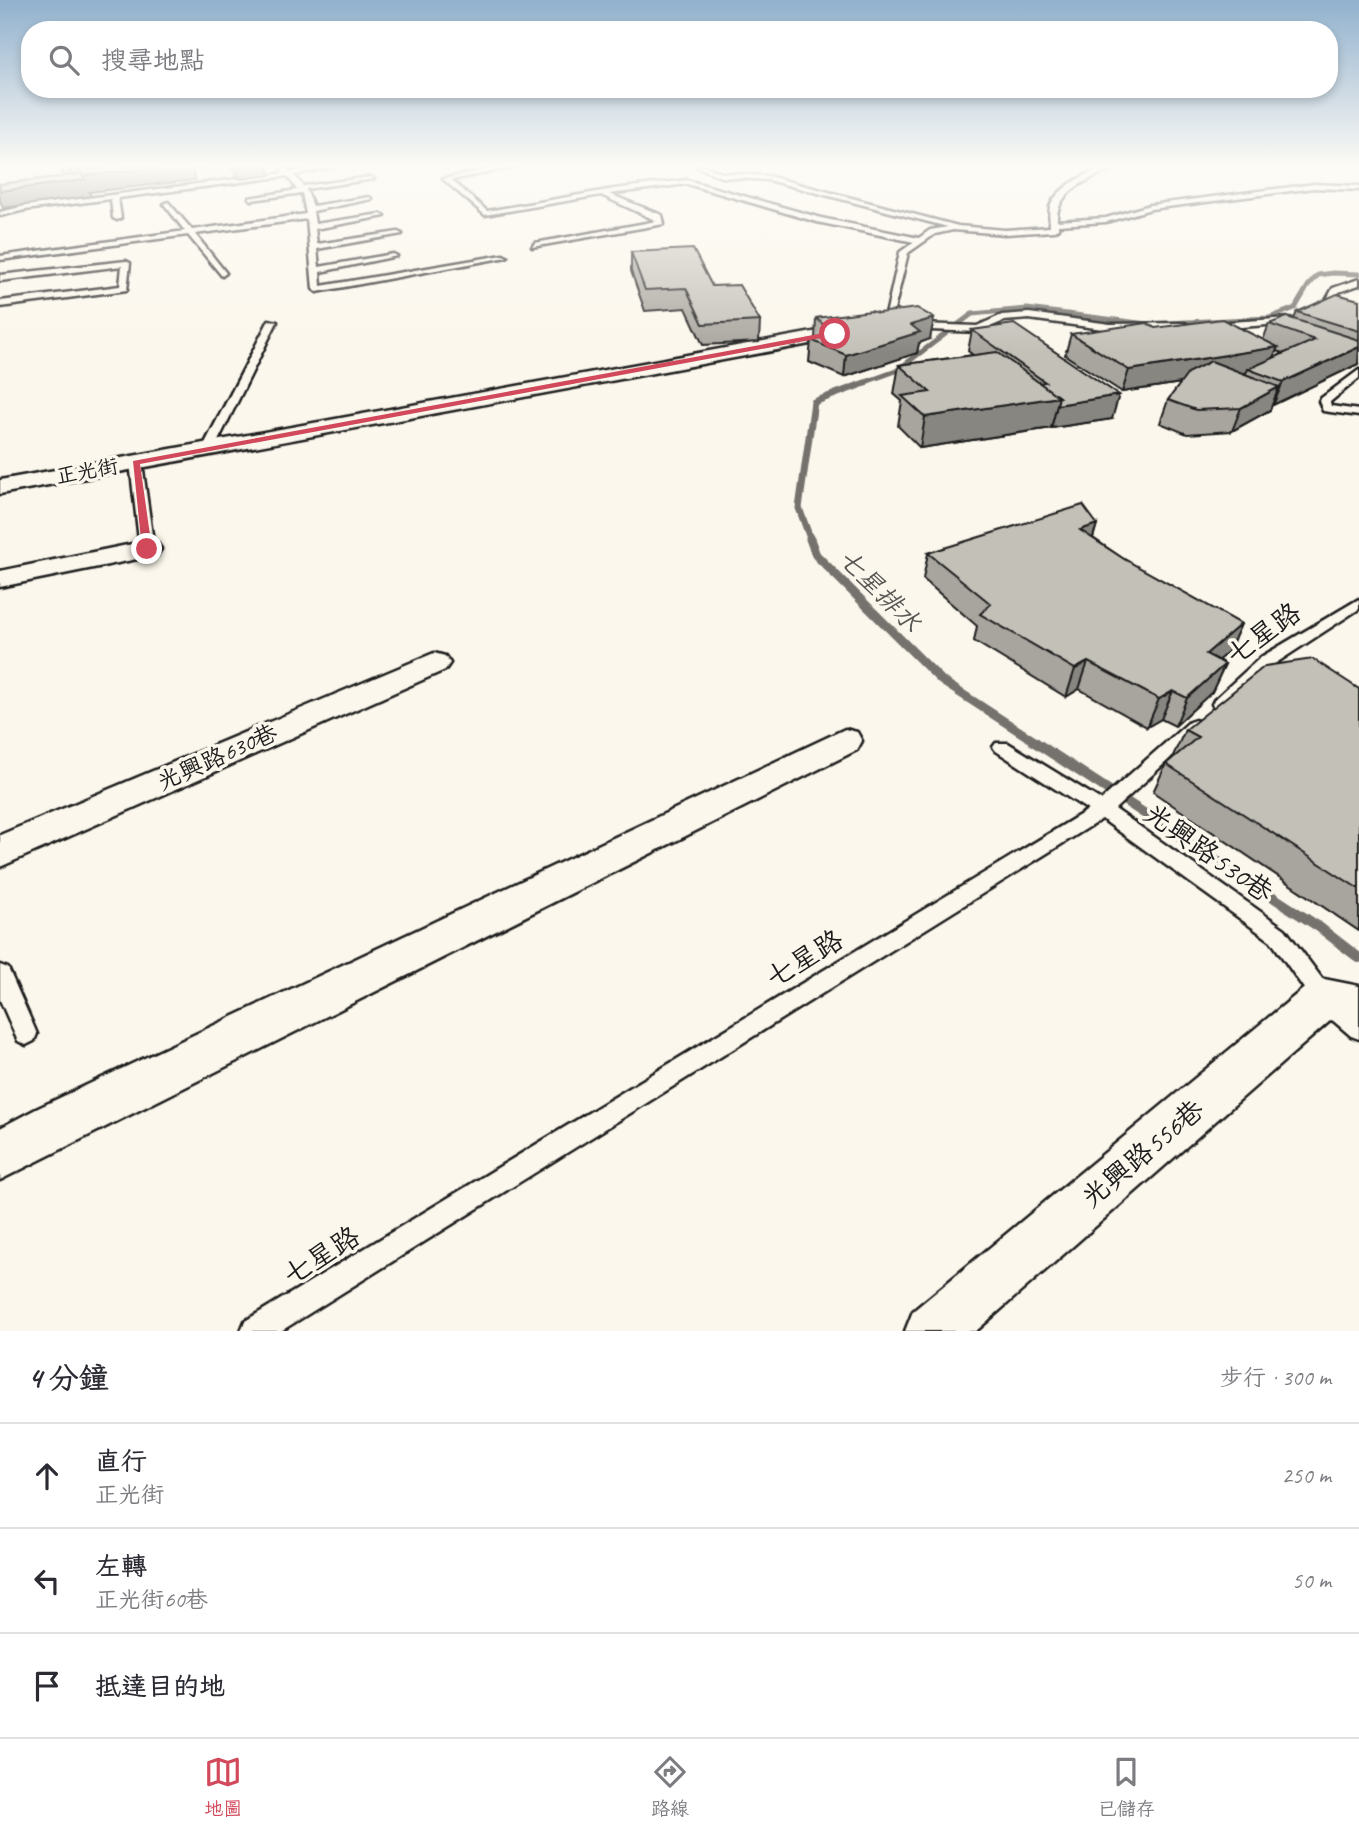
<!DOCTYPE html>
<html lang="zh-TW">
<meta charset="utf-8">
<style>
body{margin:0;font-family:Caveat,"LXGW WenKai TC",sans-serif;background:#f2f2f3;color:#2b2b33}
.stop{position:absolute;width:21px;height:21px;margin:-16px;border:5px solid #d1495b;border-radius:50%;background:#fff}
.stop.end{background:#d1495b;border-color:#fff;box-shadow:0 2px 7px #0008}
.list{margin:0;padding:0;list-style:none}
h2{display:flex;justify-content:space-between;align-items:center;height:91px;margin:0;padding:0 28px;font-size:30px}
h2 small{font-size:23px;font-weight:400;color:#7c7c81}
.list li{display:grid;grid-template-columns:46px 1fr auto;gap:21px;align-items:center;box-sizing:border-box;height:105px;padding:0 28px;border-top:2px solid #e1e1e2}
.list b{display:block;font-size:26px;white-space:nowrap}
.list p{margin:0;font-size:23px;white-space:nowrap;color:#7c7c81}
.list em{font-size:23px;font-style:normal;color:#7c7c81}
.icon{flex:none;width:38px;height:38px;fill:none;stroke:currentColor;stroke-width:2;stroke-linecap:round;stroke-linejoin:round}
.map{position:relative;flex:none;width:1359px;height:1331px;overflow:hidden}
.search{position:absolute;background:#fff;box-shadow:0 4px 10px #0003;left:21px;right:21px;top:21px;height:77px;display:flex;align-items:center;gap:18px;box-sizing:border-box;padding:0 24px;border-radius:28px;color:#7c7c81;font-size:26px}
.sheet{height:406px;background:#fff}
nav{display:flex;justify-content:space-around;align-items:center;box-sizing:border-box;height:98px;border-top:2px solid #e1e1e2;background:#fff;font-size:19px;color:#7c7c81}
nav a{display:grid;justify-items:center;gap:4px}
nav .on{color:#d1495b}
.map>svg:first-child{display:block}
.built{fill:#eae6dc}
.lines{fill:none;stroke-linecap:round;stroke-linejoin:round}
.stream-far3{stroke:#74726e;stroke-width:5}
.stream-far2{stroke:#74726e;stroke-width:7}
.stream-far1{stroke:#74726e;stroke-width:9}
.stream{stroke:#74726e;stroke-width:10}
.lane-casing{stroke:#1c1c1c;stroke-width:5}
.street-casing{stroke:#1c1c1c;stroke-width:5}
.lane{fill:#fbf7ec;fill-rule:evenodd}
.street{fill:#fbf7ec;fill-rule:evenodd}
.wall{fill:#a8a59e;stroke:#1c1c1c;stroke-width:2;fill-rule:evenodd}
.shaded-wall{fill:#888681;stroke:#1c1c1c;stroke-width:2}
.building{fill:#c3c0b8;stroke:#1c1c1c;stroke-width:2}
.route{fill:#d1495b}
.labels{text-anchor:middle;stroke-width:7;stroke-linejoin:round;paint-order:stroke}
.far-street-label{font-size:21px;fill:#1c1c1c;stroke:#fbf7ec}
.street-label{font-size:24px;fill:#1c1c1c;stroke:#fbf7ec}
.water-label{font-size:26px;font-style:italic;fill:#575653;stroke:#fbf7ec}
.near-street-label{font-size:28px;fill:#1c1c1c;stroke:#fbf7ec}
</style>
<div class="map">
<svg width="1359" height="1331" viewBox="0 0 1359 1331">
<rect width="100%" height="100%" fill="#fbf7ec"/>
<filter id="ink" filterUnits="userSpaceOnUse"><feTurbulence type="fractalNoise" baseFrequency=".0143" numOctaves="2"/><feDisplacementMap in="SourceGraphic" scale="14" xChannelSelector="R" yChannelSelector="G"/><feConvolveMatrix kernelMatrix="1 2 1 2 8 2 1 2 1" color-interpolation-filters="sRGB"/></filter>
<g filter="url(#ink)">
<path class="built" d="M93,166H270L277,172L21,207L0,212L2,185L38,173Z"/>
<g class="lines">
<path class="stream-far3" d="M860,384L896,371L972,314L1027,309L1147,324L1269,318L1295,308L1308,286L1318,275L1333,273L1359,274"/>
<path class="stream-far2" d="M811,541L799,508L814,402L865,383"/>
<path class="stream-far1" d="M810,539L816,555L942,681L1036,742"/>
<path class="stream" d="M1033,741L1319,927L1359,958"/>
<defs>
<g id="lane">
<path d="M322,166H338L294,175L303,186L371,177L374,179L306,189L313,206L369,197L372,199L313,211L315,224L381,214L385,216L315,229L317,244L398,232L402,234L317,249L319,267L393,254L397,256L320,272L321,286L503,255L507,257L317,292L313,289L307,219L195,234L226,273L222,276L188,235L0,260V256L185,231L164,204L168,202L192,230L306,214L302,193L252,200L249,198L297,190L288,176L118,198L121,218L117,220L113,218L111,199L25,210L0,216V212L25,206L284,173L281,170L284,168L291,172Z"/>
<path d="M504,166H519L451,180L487,211L614,189L687,180L821,218L919,238L930,230L948,227L768,180L721,177L696,166H705L722,173L768,176L958,226L1005,230L1050,227C1050,220 1048,211 1051,204C1061,184 1098,166 1119,166C1095,177 1055,189 1057,221L1106,218L1150,205L1314,184L1359,186V190L1314,188L1151,209L1106,222L1058,225V229L1054,231L1005,234L953,230L935,234L908,253L891,323L977,326L1002,315L1029,313L1110,324L1185,323L1190,326L1185,329L1110,330L1029,319L1004,321L978,332L883,328L900,252L914,242L817,222L687,184L609,194L662,215L664,224L532,247L535,243L657,221L601,195L485,215L443,179Z"/>
<path d="M126,261L130,263L127,290L0,307V301L120,286L122,266L0,281V275Z"/>
<path d="M1359,279V285L1339,292L1329,310L1318,312L1316,310L1323,306L1333,288Z"/>
<path d="M1290,318L1293,319V323L1215,329L1210,326L1215,323Z"/>
<path d="M269,320L277,322L214,449L212,451H204L202,449Z"/>
<path d="M1359,370V378L1330,402L1331,406L1359,410V416L1323,411L1319,401L1320,399Z"/>
<path d="M136,459L142,463L154,549L147,553L140,549L130,463Z"/>
<path d="M1359,599V609L1273,665L1226,708H1214L1212,704L1214,700L1261,657Z"/>
<path d="M1195,720L1201,722L1203,726L1201,730L1115,809L1285,929L1332,992L1359,1015V1039L1351,1036L1316,1006L1271,941L1102,819L281,1331H241L245,1321L1088,810L996,751L993,747L996,743H1008L1101,800L1189,722Z"/>
<path d="M0,965L8,968L34,1027L37,1034L34,1041L26,1045L18,1041L0,1000Z"/>
</g>
<g id="street">
<path d="M857,324L864,326L866,330L864,334L0,494V480Z"/>
<path d="M147,541L157,543L161,549L157,555L0,587V571Z"/>
<path d="M434,653L445,656L450,663L445,670L0,867V835Z"/>
<path d="M845,729L857,732L862,741L857,750L0,1180V1128L36,1109Z"/>
<path d="M1324,979L1359,986V1026L1331,1020L976,1331H905L913,1311L1308,985Z"/>
</g>
</defs>
<use href="#lane" class="lane-casing"/>
<use href="#street" class="street-casing"/>
<use href="#lane" class="lane"/>
<use href="#street" class="street"/>
</g>
<g class="wall">
<path d="M228,166H267L270,175L240,179Z"/>
<path d="M631,252L712,286L760,321L759,342L703,345L686,308L645,311L631,271Z"/>
<path d="M1359,300V362L1358,364L1273,405L1272,404L1270,410L1232,431L1187,434L1160,423L1168,400L1181,383L1122,392L1065,355L1071,334L1155,328L1263,340L1269,324L1294,319L1297,312ZM1276,351L1283,353L1274,358Z"/>
<path d="M878,313L934,318L930,339L919,343L917,353L844,377L809,362L811,340L815,339L816,318Z"/>
<path d="M972,330L1112,419L920,448L898,426L902,401L894,394L899,365L973,355L968,351Z"/>
<path d="M1097,524L1093,538L1124,559L1241,624L1229,651L1218,660L1225,664L1212,692L1175,726L1161,719L1147,727L1079,689L1066,697L974,641L977,626L923,579L928,553Z"/>
<path d="M1359,689V931L1153,792L1166,764L1172,758L1185,730Z"/>
</g>
<g class="shaded-wall">
<path d="M60,166H67L71,176L64,177Z"/>
<path d="M68,166L79,168L83,180V176L87,167L95,166H221L192,170L195,180L89,192L91,196L3,208L0,200V191L74,181Z"/>
<path d="M237,166H267L270,175L240,179Z"/>
<path d="M934,318L930,339L919,343L917,353L844,377L846,355L911,325Z"/>
<path d="M1278,347L1269,369H1248L1246,373L1122,392L1129,370Z"/>
<path d="M1359,347L1358,364L1273,405L1283,382Z"/>
<path d="M1279,387L1270,410L1232,431L1241,408Z"/>
<path d="M1119,395L1112,419L1051,428L1057,405Z"/>
<path d="M1059,397L1051,428L920,448L925,417Z"/>
<path d="M1097,524L1089,550L1080,530Z"/>
<path d="M1241,624L1229,651L1194,681L1206,654Z"/>
<path d="M1088,662L1079,689L1066,697L1075,669Z"/>
<path d="M1225,664L1212,692L1175,726L1187,698Z"/>
<path d="M1173,691L1161,719L1147,727L1159,699Z"/>
</g>
<g class="building">
<path d="M68,166H95L87,167L89,170L121,166H170L83,176L79,168L69,169Z"/>
<path d="M82,174L85,180L0,191V184Z"/>
<path d="M693,249L712,286L739,285L760,321L703,324L686,288L645,290L631,252Z"/>
<path d="M1337,294L1359,300V331L1297,312Z"/>
<path d="M917,308L934,318L911,325L920,332L846,355L811,340L835,335L816,318L871,311L878,313Z"/>
<path d="M1287,317L1359,340V347L1283,382L1248,369L1315,340L1269,324Z"/>
<path d="M1222,319L1278,347L1129,370L1071,334L1147,323L1155,328Z"/>
<path d="M1014,324L1119,395L1057,405L1059,397L1039,383L1045,382L972,330Z"/>
<path d="M997,352L1059,397L925,417L902,396L930,392L899,365Z"/>
<path d="M1211,361L1279,387L1241,408L1196,410L1168,400L1189,372Z"/>
<path d="M1083,505L1097,524L1080,530L1124,559L1241,624L1206,654L1225,664L1187,698L1173,691L1159,699L1088,662L1075,669L980,614L991,604L928,553Z"/>
<path d="M1313,659L1359,689V889L1166,764L1198,737L1185,730L1265,666Z"/>
</g>
</g>
<linearGradient id="sky" x2="0" y2="1"><stop stop-color="#91b1cd"/><stop offset="0.47" stop-color="#fdfbf6"/><stop offset="1" stop-color="#fdfbf6" stop-opacity="0"/></linearGradient>
<rect width="1359" height="353" fill="url(#sky)"/>
<path class="route" d="M835,331L837,335L140,464L152,549L147,552L142,549L133,461Z"/>
<g class="labels">
<g class="far-street-label">
<text transform="translate(87 471) rotate(-10)" y="7">正光街</text>
</g>
<g class="street-label">
<text transform="translate(217 757) rotate(-24)" y="8">光興路630巷</text>
</g>
<g class="water-label">
<text transform="translate(880 590) rotate(45)" y="9">七星排水</text>
</g>
<g class="near-street-label">
<text transform="translate(1263 633) rotate(-36)" y="10">七星路</text>
<text transform="translate(1209 852) rotate(35)" y="10">光興路530巷</text>
<text transform="translate(804 958) rotate(-31)" y="10">七星路</text>
<text transform="translate(1142 1153) rotate(-40)" y="10">光興路556巷</text>
<text transform="translate(321 1255) rotate(-32)" y="10">七星路</text>
</g>
</g>
</svg>
<div class="stop" style="left:835px;top:334px"></div>
<div class="stop end" style="left:147px;top:549px"></div>
<div class="search"><svg class="icon" aria-label="search" viewBox="0 0 24 24"><circle cx="10" cy="10" r="6"/><path d="M15 15l6 6"/></svg>搜尋地點</div>
</div>
<section class="sheet">
<h2>4 分鐘<small>步行 · 300 m</small></h2>
<ul class="list">
<li><svg class="icon" aria-label="ahead" viewBox="0 0 24 24"><path d="M12 20V5M6 11l6-6 6 6"/></svg><div><b>直行</b><p>正光街</p></div><em>250 m</em></li>
<li><svg class="icon" aria-label="left" viewBox="0 0 24 24"><path d="M17 20v-9H6M10 6l-5 5 5 5"/></svg><div><b>左轉</b><p>正光街60巷</p></div><em>50 m</em></li>
<li><svg class="icon" aria-label="arrive" viewBox="0 0 24 24"><path d="M6 21V4h12l-3 4 3 4H6"/></svg><div><b>抵達目的地</b></div></li>
</ul>
</section>
<nav>
<a class="on"><svg class="icon" aria-label="map" viewBox="0 0 24 24"><path d="M3 6l6-2 6 2 6-2v14l-6 2-6-2-6 2zM9 4v14M15 6v14"/></svg>地圖</a>
<a><svg class="icon" aria-label="directions" viewBox="0 0 24 24"><path d="M12 3l9 9-9 9-9-9zM9 14v-3h6M13 9l2 2-2 2"/></svg>路線</a>
<a><svg class="icon" aria-label="saved" viewBox="0 0 24 24"><path d="M7 4h10v16l-5-4-5 4z"/></svg>已儲存</a>
</nav>
